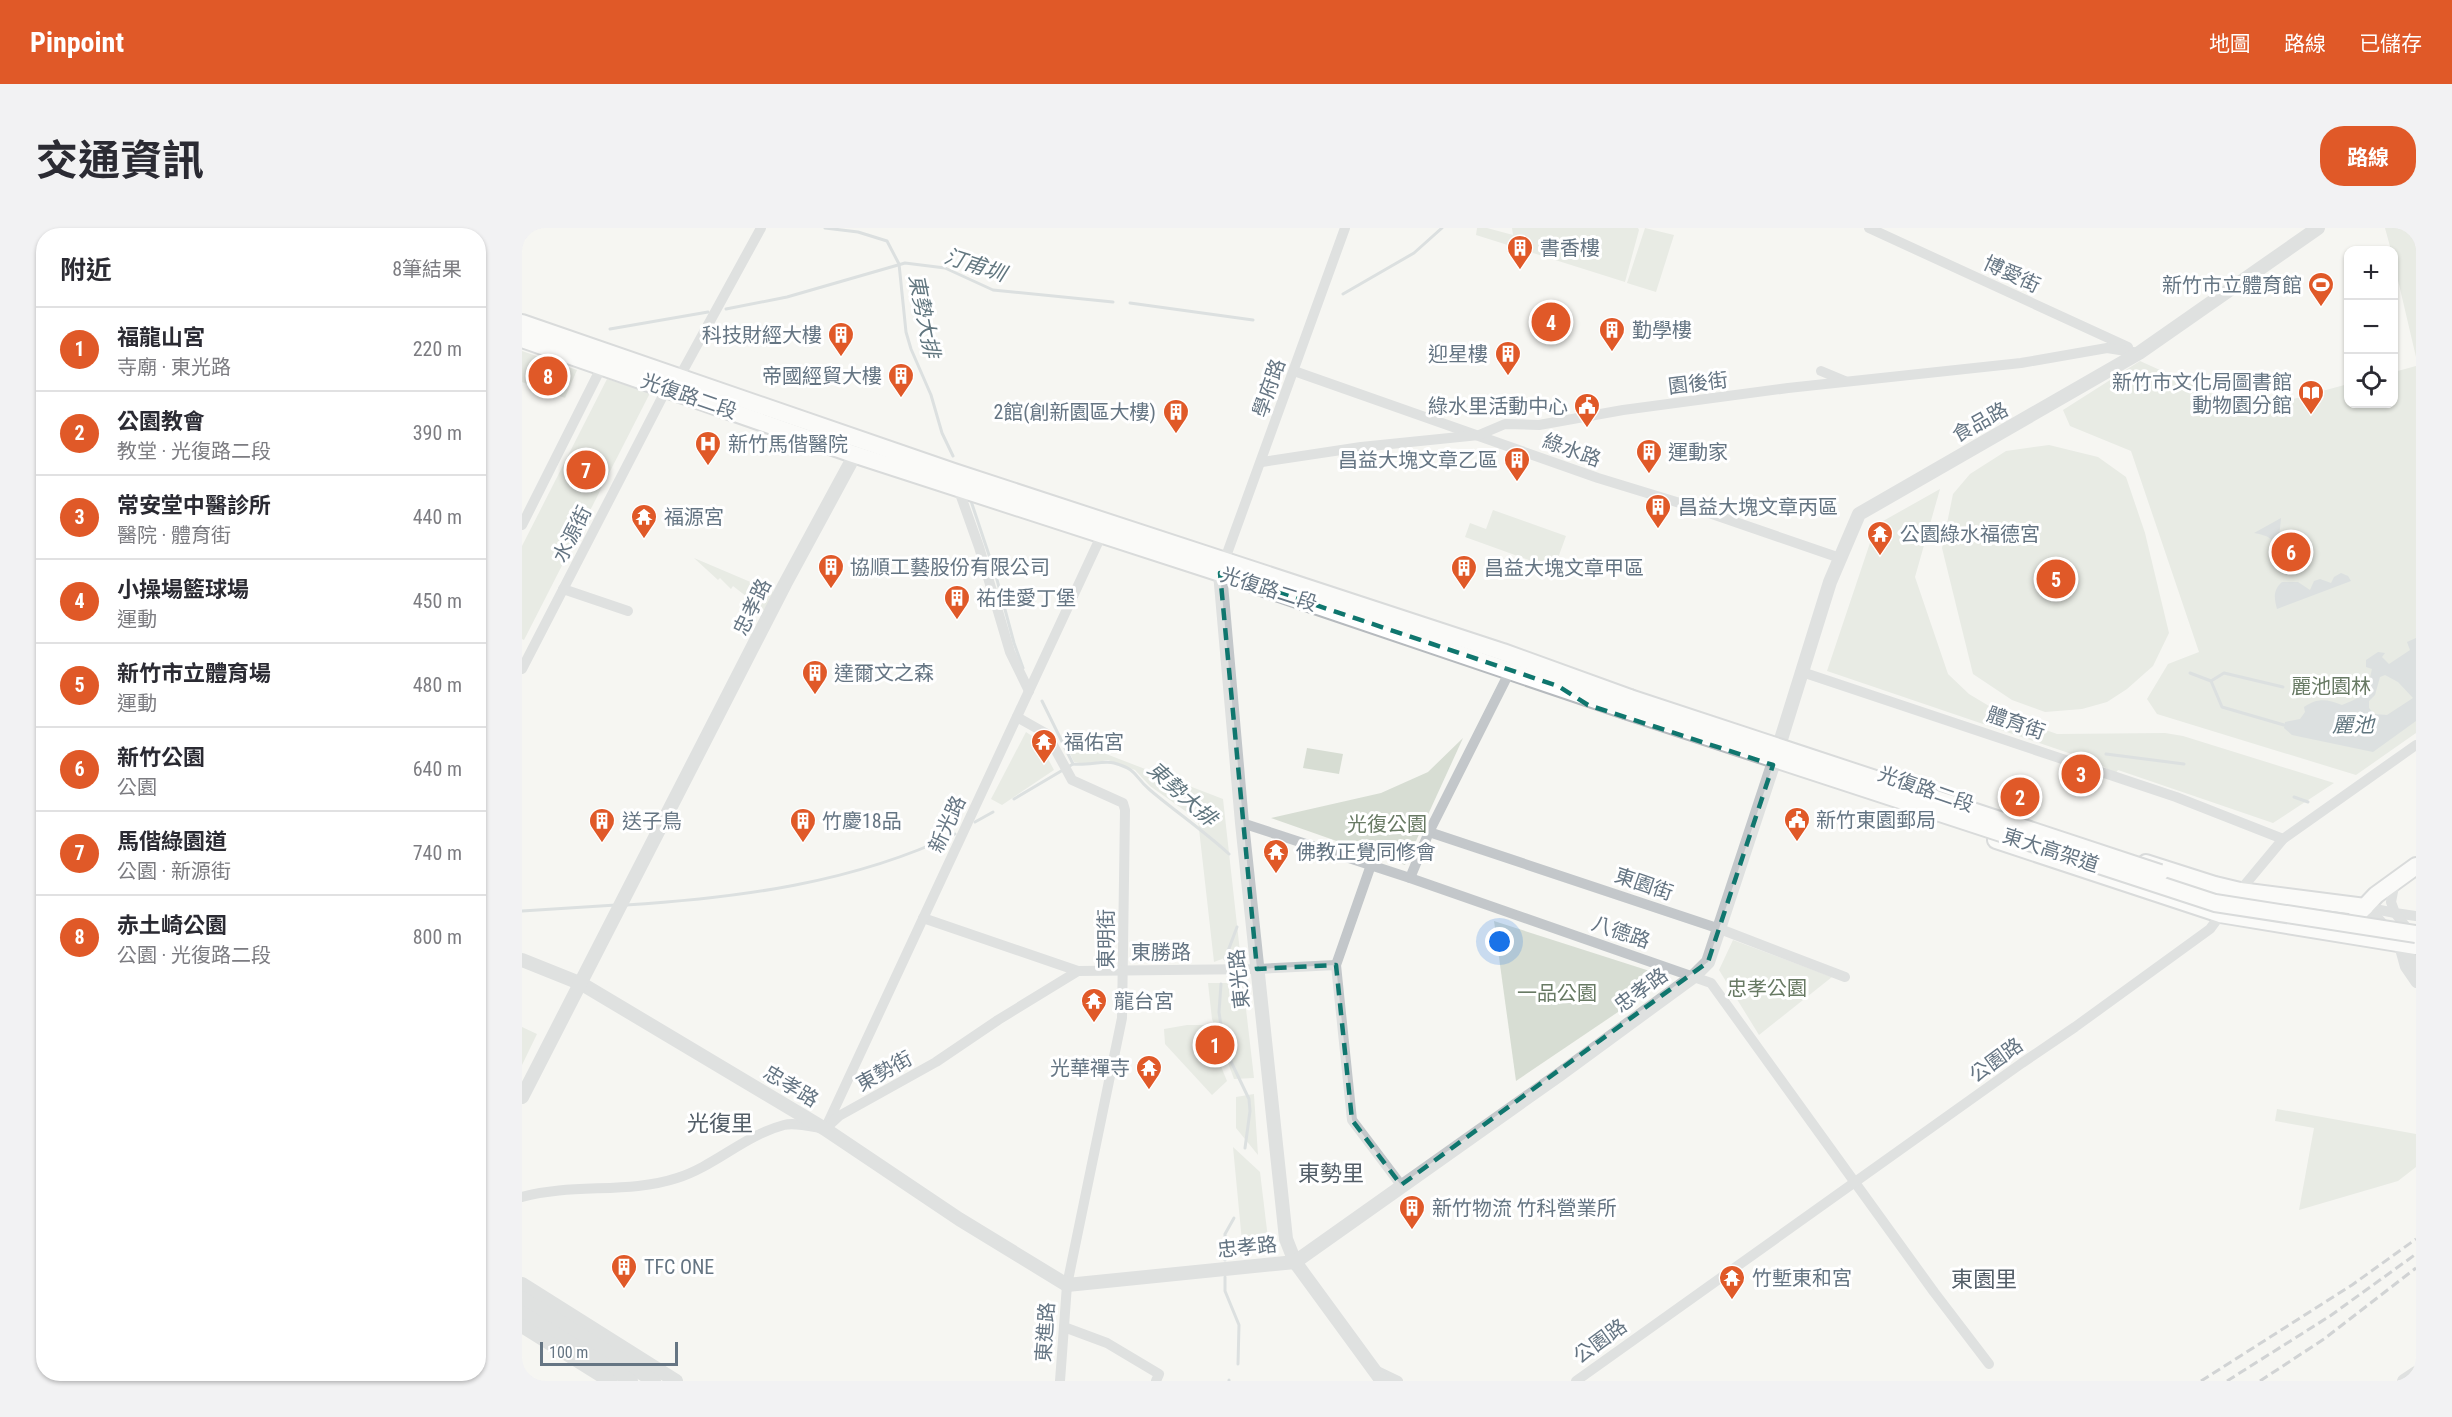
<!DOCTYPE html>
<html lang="zh-TW">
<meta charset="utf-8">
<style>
body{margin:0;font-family:"Roboto Condensed","Noto Sans TC",sans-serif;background:#f2f2f3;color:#2b2b33}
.controls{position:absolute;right:18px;top:18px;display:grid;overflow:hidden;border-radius:12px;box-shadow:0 2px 4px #0004}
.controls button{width:54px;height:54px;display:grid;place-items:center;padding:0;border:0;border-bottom:2px solid #e1e1e2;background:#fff;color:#2b2b33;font:30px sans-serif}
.scale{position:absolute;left:18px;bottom:15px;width:138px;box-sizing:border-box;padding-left:6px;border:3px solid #657583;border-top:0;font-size:16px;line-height:21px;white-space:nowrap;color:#657583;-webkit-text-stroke:4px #fff;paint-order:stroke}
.you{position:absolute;left:978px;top:714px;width:21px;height:21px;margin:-15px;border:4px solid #fff;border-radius:50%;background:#1a73e8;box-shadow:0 0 0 9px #1a73e833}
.badge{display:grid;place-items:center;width:39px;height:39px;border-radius:50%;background:#e05928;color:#fff;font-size:20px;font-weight:700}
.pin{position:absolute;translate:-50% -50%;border:3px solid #fff;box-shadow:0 2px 6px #0006}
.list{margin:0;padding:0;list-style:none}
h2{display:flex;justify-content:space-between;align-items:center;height:78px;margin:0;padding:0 24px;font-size:26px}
h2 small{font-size:20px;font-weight:400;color:#7c7c81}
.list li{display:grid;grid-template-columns:39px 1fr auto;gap:18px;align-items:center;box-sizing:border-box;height:84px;padding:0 24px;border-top:2px solid #e1e1e2}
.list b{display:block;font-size:22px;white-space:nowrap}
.list p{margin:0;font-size:20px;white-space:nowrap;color:#7c7c81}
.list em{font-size:20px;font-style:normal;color:#7c7c81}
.icon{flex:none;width:33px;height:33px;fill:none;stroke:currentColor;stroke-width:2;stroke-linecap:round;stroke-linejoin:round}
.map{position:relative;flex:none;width:1894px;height:1153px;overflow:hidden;border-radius:24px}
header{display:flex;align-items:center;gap:36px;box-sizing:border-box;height:84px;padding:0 30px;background:#e05928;color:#fff}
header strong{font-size:28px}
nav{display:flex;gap:33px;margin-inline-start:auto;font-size:21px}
.intro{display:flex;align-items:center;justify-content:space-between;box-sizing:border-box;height:144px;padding:0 36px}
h1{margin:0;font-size:42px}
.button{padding:15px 27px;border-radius:24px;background:#e05928;color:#fff;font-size:21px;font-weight:700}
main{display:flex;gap:36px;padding:0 36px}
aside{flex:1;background:#fff;border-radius:24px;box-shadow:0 2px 4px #0004}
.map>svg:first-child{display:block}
.green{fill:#d7ddd3}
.water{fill:#bcc6ca;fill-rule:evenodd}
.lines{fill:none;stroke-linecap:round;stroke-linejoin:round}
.stream{stroke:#bcc6ca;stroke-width:3}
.secondary-casing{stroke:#b6babe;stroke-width:20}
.minor{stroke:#c3c7ca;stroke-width:10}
.tertiary{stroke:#c3c7ca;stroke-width:14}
.secondary{stroke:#fff;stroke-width:16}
.rail{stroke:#a4a9af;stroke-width:3;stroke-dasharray:9 4.5;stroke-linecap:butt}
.secondary-bridge-casing{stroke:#b6babe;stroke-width:20;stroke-linecap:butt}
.secondary-bridge{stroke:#fff;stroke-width:16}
.marked{fill:none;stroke:#0f766e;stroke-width:4.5;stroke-dasharray:12 8;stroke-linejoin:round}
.labels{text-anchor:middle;stroke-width:6;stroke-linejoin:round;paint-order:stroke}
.poi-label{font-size:20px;fill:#657583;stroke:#fff;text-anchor:start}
.street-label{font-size:20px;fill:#657583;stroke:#fff}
.park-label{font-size:20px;fill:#687a64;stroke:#fff}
.water-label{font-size:21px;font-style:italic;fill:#61767f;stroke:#fff}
.quarter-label{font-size:22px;fill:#535e68;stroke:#fff}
</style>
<header>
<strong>Pinpoint</strong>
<nav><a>地圖</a><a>路線</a><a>已儲存</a></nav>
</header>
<div class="intro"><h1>交通資訊</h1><a class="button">路線</a></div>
<main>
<aside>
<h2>附近<small>8筆結果</small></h2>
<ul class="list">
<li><span class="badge">1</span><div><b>福龍山宮</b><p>寺廟 · 東光路</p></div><em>220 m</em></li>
<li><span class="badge">2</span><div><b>公園教會</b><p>教堂 · 光復路二段</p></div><em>390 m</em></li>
<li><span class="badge">3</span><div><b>常安堂中醫診所</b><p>醫院 · 體育街</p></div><em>440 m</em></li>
<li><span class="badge">4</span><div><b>小操場籃球場</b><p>運動</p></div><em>450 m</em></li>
<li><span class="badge">5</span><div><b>新竹市立體育場</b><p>運動</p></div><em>480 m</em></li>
<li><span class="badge">6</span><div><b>新竹公園</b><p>公園</p></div><em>640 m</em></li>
<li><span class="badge">7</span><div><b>馬偕綠園道</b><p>公園 · 新源街</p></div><em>740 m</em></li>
<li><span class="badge">8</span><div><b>赤土崎公園</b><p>公園 · 光復路二段</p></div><em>800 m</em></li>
</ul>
</aside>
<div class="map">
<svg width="1894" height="1153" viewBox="0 0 1894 1153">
<rect width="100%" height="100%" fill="#f6f6f2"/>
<g class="green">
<path d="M955,0H965L991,7L990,0H1116L1117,2L1103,54L954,7Z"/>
<path d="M1123,0L1152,7L1134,64L1105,55Z"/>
<path d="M1863,0H1894V129L1872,35V22H1869Z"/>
<path d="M1018,78L1047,86L1040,110L1011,101Z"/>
<path d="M0,123L55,142L43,170L0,154Z"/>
<path d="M1618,133L1728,183L1826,156V176H1872V144L1894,138V505L1834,547L1635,486L1625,471L1646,436L1677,424L1609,223L1548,198L1541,182Z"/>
<path d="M85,151L128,165L2,412L0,411V318Z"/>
<path d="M1527,217L1576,229L1604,249L1623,305L1647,405L1631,438L1605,461L1585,474L1560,481L1523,484L1490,472L1451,446L1420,320L1431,266L1448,246L1484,223Z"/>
<path d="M1418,261L1393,349L1426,446L1447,466L1482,487L1535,506L1643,505L1661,508L1812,555L1751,595L1596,542L1593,546L1576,535L1305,443L1354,297Z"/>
<path d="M971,282L1044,308L1032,341L943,309L948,295L964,301Z"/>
<path d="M172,330L252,364L243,383L211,358L209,361L198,350L196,352Z"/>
<path d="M504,504L516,512L532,542L480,577L469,571Z"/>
<path d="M540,509L701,571L718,724L692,734L676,592L628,558L613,542L586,532L563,536L552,534Z"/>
<path d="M941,510L883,637L749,590L859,565L906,544Z"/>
<path d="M785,520L821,526L817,546L781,540Z"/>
<path d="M972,693L1134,745L1133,759L994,853Z"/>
<path d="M1211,712L1310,749L1237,807L1197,742Z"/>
<path d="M686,755H721L732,850L712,851L690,791Z"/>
<path d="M665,797H682L705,853L690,867L643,816L642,801Z"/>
<path d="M0,799L15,806L0,837Z"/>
<path d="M732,866V867L736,927L714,900V869Z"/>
<path d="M1755,881L1894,906V939L1876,953L1777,982L1792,900L1753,893Z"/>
<path d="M711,919L738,944L747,1019L721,1024Z"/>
</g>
<g class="water">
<path d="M1759,290L1756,319C1749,309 1744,307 1732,305Z"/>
<path d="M1819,345L1826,348L1829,353L1755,381C1752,370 1751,362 1760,354H1776L1788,362L1792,353L1798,351L1809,355L1812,349Z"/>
<path d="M1894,410V493L1851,524L1770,507L1762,500L1763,494L1778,491L1783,484L1782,479C1796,470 1804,471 1820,477C1844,467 1844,467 1850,441L1844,439V432L1856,424L1863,425L1860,429L1867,436L1888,422L1885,414ZM1863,447L1876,454L1891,470L1865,487L1852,486L1847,480V473L1853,467L1858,449Z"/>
</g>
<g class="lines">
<g class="stream">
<path d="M303,0L336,4L365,13L377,36L384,104L389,121L409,167L420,205L431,228"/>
<path d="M821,66L892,25L920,0"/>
<path d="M608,75L731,92"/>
<path d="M204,81L265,69L383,35L423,40L471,62L591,74"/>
<path d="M88,101L186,84"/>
<path d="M449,273L474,348L492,415L501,440"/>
<path d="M1668,445L1689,453L1700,479L1762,497"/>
<path d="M1689,453L1702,445L1761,459"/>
<path d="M520,473L551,536C565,538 582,532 592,535C617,542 611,548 628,562C654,584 682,603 707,626"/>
<path d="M1584,526L1662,536"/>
<path d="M1772,569L1786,574"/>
<path d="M492,571L551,536"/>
<path d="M453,594L471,584"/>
<path d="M104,677C216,670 331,655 433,606"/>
<path d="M0,683L94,677"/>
<path d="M703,731L715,699"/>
<path d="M699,756L697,784L702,819L727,871L728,883L723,920"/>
<path d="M703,1032V1006L712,990"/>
<path d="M703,1049V1063L717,1097L716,1136"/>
<path d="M707,1153V1152"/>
</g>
<defs>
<g id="secondary">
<path d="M0,95L432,244L981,424L1108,470"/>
<path d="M0,111L331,226L698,345L1103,482"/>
<path d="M1474,612L1698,686L1894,718"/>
<path d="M1624,635L1693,657L1718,663L1843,679"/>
<path d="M1835,687L1854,667L1894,638"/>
</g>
</defs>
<use href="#secondary" class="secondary-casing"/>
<g class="minor">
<path d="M1347,0L1606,119"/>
<path d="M772,143L1076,250L1161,276L1318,330"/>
<path d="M1299,143L1323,153"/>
<path d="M740,234L839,219L957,207L983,196L1017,197L1101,182L1266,160L1499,135L1585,120L1617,125"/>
<path d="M436,260L457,319L488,424L507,463"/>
<path d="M0,297L80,138"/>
<path d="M703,331L823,0"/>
<path d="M41,361L106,383"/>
<path d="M0,441L145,160L158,148L239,0"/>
<path d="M1280,444L1654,569L1761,611"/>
<path d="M495,489L525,506L550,552L601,575L603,582L600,790L545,1057L538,1153"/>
<path d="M720,595L888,650L1189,755L1412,1064L1467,1136"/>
<path d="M907,604L1198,701L1323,749"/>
<path d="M849,637L814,737L830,892L879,957"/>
<path d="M888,650L907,604L988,443"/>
<path d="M1873,653L1869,674L1873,685L1894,688"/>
<path d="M1716,665L1761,611L1894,517"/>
<path d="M1843,679L1873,685L1889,705"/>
<path d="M401,690L556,743L735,741L814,737"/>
<path d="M1878,721L1883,739L1894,755"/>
<path d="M303,901L580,306"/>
<path d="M0,969C50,955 107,966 155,950C193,938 223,907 262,897C273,894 291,899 303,901L317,888L414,834L476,792L556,743"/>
<path d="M542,1099L585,1115L637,1146L634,1153"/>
<path d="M851,1141L876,1153"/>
<path d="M1054,1153L1500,835L1553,799L1688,701L1702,682"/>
</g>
<g class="tertiary">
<path d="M701,337L698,345L720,595L764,1011L773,1034L860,1153"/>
<path d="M1843,679L1876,715L1894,740"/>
<path d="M0,732L60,756L303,901L437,991L545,1057L773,1034L1037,847L1172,748L1186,734L1251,537L1308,354L1337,286L1617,125L1796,0"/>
<path d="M0,869L263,356L329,234L335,216"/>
<path d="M0,1056L154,1153"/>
<path d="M0,1070L132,1153"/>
<path d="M0,1085L109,1153"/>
<path d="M0,1098L88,1153"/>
<path d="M1882,1153L1894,1145"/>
</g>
<use href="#secondary" class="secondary"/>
<g class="rail">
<path d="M1679,1153L1830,1057L1894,1011"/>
<path d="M1705,1153L1808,1088L1894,1026"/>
<path d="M1738,1153L1802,1111L1894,1040"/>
</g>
<defs>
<g id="secondary-bridge">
<path d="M1108,470L1638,645"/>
<path d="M1103,482L1693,675L1894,706"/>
</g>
</defs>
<use href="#secondary-bridge" class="secondary-bridge-casing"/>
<use href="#secondary-bridge" class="secondary-bridge"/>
</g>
<path d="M0 0H1894V1153H0ZM698,345L1036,458L1066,477L1251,537L1186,734L879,957L830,892L814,737L735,741Z" fill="#f6f6f2" fill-opacity=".55" fill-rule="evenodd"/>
<path class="marked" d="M698,345L1036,458L1066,477L1251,537L1186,734L879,957L830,892L814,737L735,741Z"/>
<defs>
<symbol id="building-pin" viewBox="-11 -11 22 30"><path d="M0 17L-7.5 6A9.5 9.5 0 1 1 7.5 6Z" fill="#e05928" stroke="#fff"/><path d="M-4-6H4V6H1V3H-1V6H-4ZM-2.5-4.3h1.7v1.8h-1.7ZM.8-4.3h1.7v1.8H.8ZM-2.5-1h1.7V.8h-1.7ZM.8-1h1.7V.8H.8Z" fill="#fff"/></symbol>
<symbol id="stadium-pin" viewBox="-11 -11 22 30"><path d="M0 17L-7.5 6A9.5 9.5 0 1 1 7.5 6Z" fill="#e05928" stroke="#fff"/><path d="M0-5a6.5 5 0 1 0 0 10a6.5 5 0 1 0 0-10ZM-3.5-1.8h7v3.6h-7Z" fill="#fff"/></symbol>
<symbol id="library-pin" viewBox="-11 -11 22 30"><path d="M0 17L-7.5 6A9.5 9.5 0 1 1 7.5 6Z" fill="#e05928" stroke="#fff"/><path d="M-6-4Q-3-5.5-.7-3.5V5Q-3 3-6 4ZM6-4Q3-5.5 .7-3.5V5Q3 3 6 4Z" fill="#fff"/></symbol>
<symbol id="civic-pin" viewBox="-11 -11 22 30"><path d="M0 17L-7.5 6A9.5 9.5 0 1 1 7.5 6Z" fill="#e05928" stroke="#fff"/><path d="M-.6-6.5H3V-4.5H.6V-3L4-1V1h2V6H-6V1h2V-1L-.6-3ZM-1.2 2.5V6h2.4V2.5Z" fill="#fff"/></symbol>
<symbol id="hospital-pin" viewBox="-11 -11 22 30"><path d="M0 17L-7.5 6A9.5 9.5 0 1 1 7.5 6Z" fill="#e05928" stroke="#fff"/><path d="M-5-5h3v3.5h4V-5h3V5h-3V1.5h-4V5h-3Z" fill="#fff"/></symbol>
<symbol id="temple-pin" viewBox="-11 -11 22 30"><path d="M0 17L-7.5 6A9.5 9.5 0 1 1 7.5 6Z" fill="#e05928" stroke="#fff"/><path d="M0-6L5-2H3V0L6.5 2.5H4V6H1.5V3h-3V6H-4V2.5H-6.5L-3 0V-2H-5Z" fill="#fff"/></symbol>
</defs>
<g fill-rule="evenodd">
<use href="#building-pin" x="983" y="5" width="30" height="40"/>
<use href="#stadium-pin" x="1784" y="42" width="30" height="40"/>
<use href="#building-pin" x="1075" y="87" width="30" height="40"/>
<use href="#building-pin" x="304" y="92" width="30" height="40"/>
<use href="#building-pin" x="971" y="111" width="30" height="40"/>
<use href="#building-pin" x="364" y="133" width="30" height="40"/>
<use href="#library-pin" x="1774" y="150" width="30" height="40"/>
<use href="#civic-pin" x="1050" y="163" width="30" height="40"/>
<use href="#building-pin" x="639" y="169" width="30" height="40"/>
<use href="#hospital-pin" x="171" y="201" width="30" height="40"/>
<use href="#building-pin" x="1112" y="209" width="30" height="40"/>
<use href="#building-pin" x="980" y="217" width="30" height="40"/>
<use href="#building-pin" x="1121" y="264" width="30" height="40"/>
<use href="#temple-pin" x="107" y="274" width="30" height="40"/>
<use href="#temple-pin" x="1343" y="291" width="30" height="40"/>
<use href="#building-pin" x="294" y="324" width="30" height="40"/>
<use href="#building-pin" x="927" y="325" width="30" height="40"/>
<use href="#building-pin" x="420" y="355" width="30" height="40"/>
<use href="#building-pin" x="278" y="430" width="30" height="40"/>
<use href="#temple-pin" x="507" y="499" width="30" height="40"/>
<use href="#civic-pin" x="1260" y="577" width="30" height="40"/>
<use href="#building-pin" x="65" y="578" width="30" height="40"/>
<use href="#building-pin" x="266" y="578" width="30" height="40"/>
<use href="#temple-pin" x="739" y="609" width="30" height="40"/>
<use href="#temple-pin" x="557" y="758" width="30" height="40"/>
<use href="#temple-pin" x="612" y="825" width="30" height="40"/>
<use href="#building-pin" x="875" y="965" width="30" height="40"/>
<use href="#building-pin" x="87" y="1024" width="30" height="40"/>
<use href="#temple-pin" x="1195" y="1035" width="30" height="40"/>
</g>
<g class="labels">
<g class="poi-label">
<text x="1018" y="27">書香樓</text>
<text x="1780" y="64" text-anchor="end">新竹市立體育館</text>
<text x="1110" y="109">勤學樓</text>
<text x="300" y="114" text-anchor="end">科技財經大樓</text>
<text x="966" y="133" text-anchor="end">迎星樓</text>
<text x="360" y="155" text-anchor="end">帝國經貿大樓</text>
<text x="1770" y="161" text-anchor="end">新竹市文化局圖書館<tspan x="1770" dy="23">動物園分館</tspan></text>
<text x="1046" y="185" text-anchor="end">綠水里活動中心</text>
<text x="634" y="191" text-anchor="end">2館(創新園區大樓)</text>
<text x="206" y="223">新竹馬偕醫院</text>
<text x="1146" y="231">運動家</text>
<text x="976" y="239" text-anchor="end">昌益大塊文章乙區</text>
<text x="1156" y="286">昌益大塊文章丙區</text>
<text x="142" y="296">福源宮</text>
<text x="1378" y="313">公園綠水福德宮</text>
<text x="328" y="346">協順工藝股份有限公司</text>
<text x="962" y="347">昌益大塊文章甲區</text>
<text x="454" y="377">祐佳愛丁堡</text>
<text x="312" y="452">達爾文之森</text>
<text x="542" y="521">福佑宮</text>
<text x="1294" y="599">新竹東園郵局</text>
<text x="100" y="600">送子鳥</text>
<text x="300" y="600">竹慶18品</text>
<text x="774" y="631">佛教正覺同修會</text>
<text x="592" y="780">龍台宮</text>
<text x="608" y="847" text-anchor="end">光華禪寺</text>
<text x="910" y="987">新竹物流 竹科營業所</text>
<text x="122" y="1046">TFC ONE</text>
<text x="1230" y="1057">竹塹東和宮</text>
</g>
<g class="street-label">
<text transform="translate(1490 46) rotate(25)" y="7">博愛街</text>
<text transform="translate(1176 155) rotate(-7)" y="7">園後街</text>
<text transform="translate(747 160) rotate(-71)" y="7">學府路</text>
<text transform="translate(167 168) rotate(19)" y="7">光復路二段</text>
<text transform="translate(1458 194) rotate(-29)" y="7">食品路</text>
<text transform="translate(1050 222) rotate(20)" y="7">綠水路</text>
<text transform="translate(50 306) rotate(-63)" y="7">水源街</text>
<text transform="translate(747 361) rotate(18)" y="7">光復路二段</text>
<text transform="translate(230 379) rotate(-64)" y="7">忠孝路</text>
<text transform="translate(1494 495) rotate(19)" y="7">體育街</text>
<text transform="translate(1404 561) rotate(19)" y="7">光復路二段</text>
<text transform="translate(425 596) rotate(-65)" y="7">新光路</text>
<text transform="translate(1529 622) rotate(18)" y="7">東大高架道</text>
<text transform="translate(1122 656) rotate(19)" y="7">東園街</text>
<text transform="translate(1099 704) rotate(19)" y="7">八德路</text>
<text transform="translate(584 711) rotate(-90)" y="7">東明街</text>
<text x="639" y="731">東勝路</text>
<text transform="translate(717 751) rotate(-96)" y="7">東光路</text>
<text transform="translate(1119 762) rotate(-36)" y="7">忠孝路</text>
<text transform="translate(1474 832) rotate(-36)" y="7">公園路</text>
<text transform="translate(362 843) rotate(-29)" y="7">東勢街</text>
<text transform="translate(269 858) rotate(31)" y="7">忠孝路</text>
<text transform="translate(725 1019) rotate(-6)" y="7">忠孝路</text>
<text transform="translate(523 1104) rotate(-86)" y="7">東進路</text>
<text transform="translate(1078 1113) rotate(-36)" y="7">公園路</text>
</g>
<g class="park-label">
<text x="1809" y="465">麗池園林</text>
<text x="865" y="603">光復公園</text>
<text x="1245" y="767">忠孝公園</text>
<text x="1035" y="772">一品公園</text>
</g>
<g class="water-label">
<text transform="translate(453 37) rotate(18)" y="7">汀甫圳</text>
<text transform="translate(402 88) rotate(79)" y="7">東勢大排</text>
<text x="1831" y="504">麗池</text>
<text transform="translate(660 566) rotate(42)" y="7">東勢大排</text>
</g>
<g class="quarter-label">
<text x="198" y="903">光復里</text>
<text x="809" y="953">東勢里</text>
<text x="1462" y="1059">東園里</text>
</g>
</g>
</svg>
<div class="controls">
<button>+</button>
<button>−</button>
<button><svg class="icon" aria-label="locate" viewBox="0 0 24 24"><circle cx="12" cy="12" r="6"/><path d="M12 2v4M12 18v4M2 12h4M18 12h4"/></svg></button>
</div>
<div class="scale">100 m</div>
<div class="you"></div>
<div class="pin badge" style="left:693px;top:817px">1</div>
<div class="pin badge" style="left:1498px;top:569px">2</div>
<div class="pin badge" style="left:1559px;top:546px">3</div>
<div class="pin badge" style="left:1029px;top:94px">4</div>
<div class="pin badge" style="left:1534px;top:351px">5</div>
<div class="pin badge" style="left:1769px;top:324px">6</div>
<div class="pin badge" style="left:64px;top:242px">7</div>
<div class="pin badge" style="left:26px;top:148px">8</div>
</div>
</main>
